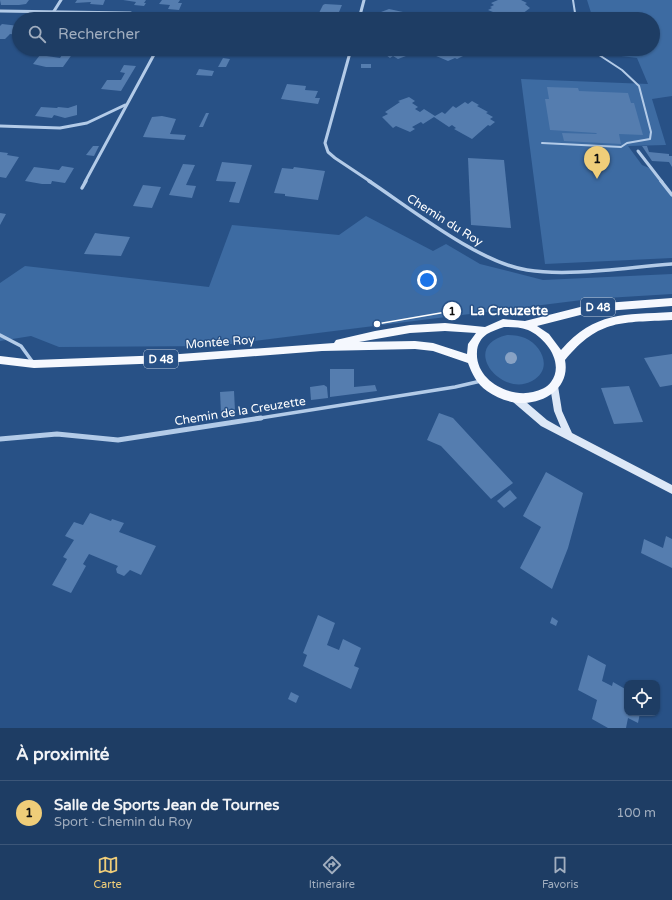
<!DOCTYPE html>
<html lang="fr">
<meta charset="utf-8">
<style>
body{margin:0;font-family:"Varela Round",sans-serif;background:#2b486d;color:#f1f3f6}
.controls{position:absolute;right:12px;bottom:12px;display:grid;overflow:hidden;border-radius:8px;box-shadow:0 1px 3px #0004}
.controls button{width:36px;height:36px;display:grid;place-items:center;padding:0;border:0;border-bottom:1px solid #3c5678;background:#1e3d64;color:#f1f3f6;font:20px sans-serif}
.you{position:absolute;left:427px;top:280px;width:14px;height:14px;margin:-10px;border:3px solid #fff;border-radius:50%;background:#1a73e8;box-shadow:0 0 0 6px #1a73e833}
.badge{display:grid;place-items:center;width:26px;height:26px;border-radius:50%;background:#efcd79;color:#111;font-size:13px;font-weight:700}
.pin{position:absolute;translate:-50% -33px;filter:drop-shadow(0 1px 2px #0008)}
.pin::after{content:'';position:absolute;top:21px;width:14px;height:12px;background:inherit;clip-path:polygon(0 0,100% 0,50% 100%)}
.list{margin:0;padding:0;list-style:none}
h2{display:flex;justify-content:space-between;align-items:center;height:52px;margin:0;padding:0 16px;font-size:17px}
h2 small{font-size:13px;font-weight:400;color:#a1aebf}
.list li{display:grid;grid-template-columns:26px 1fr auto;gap:12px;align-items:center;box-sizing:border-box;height:64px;padding:0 16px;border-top:1px solid #3c5678}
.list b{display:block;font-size:15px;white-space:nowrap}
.list p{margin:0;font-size:13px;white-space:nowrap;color:#a1aebf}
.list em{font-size:13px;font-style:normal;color:#a1aebf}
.icon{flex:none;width:22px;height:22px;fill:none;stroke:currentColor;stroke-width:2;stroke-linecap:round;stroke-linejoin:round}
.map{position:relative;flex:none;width:672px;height:728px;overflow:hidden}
.search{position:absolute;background:#1e3d64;box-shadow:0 1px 3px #0004;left:12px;right:12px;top:12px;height:44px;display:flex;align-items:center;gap:10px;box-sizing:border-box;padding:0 14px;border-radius:22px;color:#a1aebf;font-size:15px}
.sheet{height:116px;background:#1e3d64}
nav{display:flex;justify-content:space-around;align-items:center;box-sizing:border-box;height:56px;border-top:1px solid #3c5678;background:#1e3d64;font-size:11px;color:#a1aebf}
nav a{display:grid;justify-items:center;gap:2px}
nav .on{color:#efcd79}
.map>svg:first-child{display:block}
.green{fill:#3d6ba2}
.building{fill:#557daf}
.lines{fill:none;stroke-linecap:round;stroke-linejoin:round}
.lane{stroke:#b3cbe8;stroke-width:2}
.street-far2{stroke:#b3cbe8;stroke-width:3}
.street-far1{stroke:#b3cbe8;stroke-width:3.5}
.street{stroke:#b3cbe8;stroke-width:5}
.secondary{fill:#dde8f7;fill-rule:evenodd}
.primary{fill:#f5f8fe;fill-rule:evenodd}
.tree{fill:#88a2c4}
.labels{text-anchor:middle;stroke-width:3;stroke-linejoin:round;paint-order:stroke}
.shield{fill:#285186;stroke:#becbdb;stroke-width:1}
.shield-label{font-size:11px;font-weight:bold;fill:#fff}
.street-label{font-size:12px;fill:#fff;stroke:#285186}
.leader{fill:none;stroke:#fff;stroke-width:1.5}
.callout-dot{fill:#fff;stroke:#285186;stroke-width:1.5}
.mark-label{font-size:12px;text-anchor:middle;font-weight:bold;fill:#111}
.callout-label{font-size:13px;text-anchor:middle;font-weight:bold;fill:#fff;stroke:#285186;stroke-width:3;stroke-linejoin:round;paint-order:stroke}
</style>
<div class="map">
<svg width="672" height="728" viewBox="0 0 672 728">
<rect width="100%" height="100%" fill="#285186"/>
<g class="green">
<path d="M587,0H672V96L652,99L666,145L628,146L642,165L649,168L672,195V258L545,264L521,79L648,84L637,58L605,54L603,49H653V19H593Z"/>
<path d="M366,216L433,251L446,244L480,264L543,280L672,274V294L590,299L215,346L59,347L31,336L0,341V283L25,266L209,287L232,225L339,235Z"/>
<path d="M507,335C514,335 520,336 525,338C543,346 553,370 532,381C501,398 459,346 507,335Z"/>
</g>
<g class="building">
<path d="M0,0H29L26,4L19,5H1Z"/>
<path d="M77,0H105L103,5L90,4L91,2L75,3Z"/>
<path d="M123,0H146L144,3H146L144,6L134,5L136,2Z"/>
<path d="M162,0H180L178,3H182L179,10L168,9L170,5L159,4Z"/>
<path d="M498,0H521L527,3L525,4L530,8L522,14L525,16L521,18L523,19H510L488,10L492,8L490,7L494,5L491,3Z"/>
<path d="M325,4L342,5L336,19L317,17L323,5Z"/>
<path d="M389,9L403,12L411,19H370L376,16L373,15Z"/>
<path d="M2,24L19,26V35L10,34L5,39H0V26Z"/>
<path d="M98,49H129L126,56H95Z"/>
<path d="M195,49H224L219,54L194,52Z"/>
<path d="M378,49H468L463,54L465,55L457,59L455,58L448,61L422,50L398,59L393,56L390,58Z"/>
<path d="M64,52L73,53L63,67H46L33,64L40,55L60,58Z"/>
<path d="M223,58L230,59L226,67H218Z"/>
<rect x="361" y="64" width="10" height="4"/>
<path d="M124,65L136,66L121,91L101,89L107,80H121L125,73L120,72Z"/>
<path d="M199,69L214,71L212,76L196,75Z"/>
<path d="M287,84L306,86L305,90L318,91L315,98H320L318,104L281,99Z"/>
<path d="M547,87L578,88L579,91L628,93L631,103H634L643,135L619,134L621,144L564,141L562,133L597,134L596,133L550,130L545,99H549Z"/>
<path d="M409,97L415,101L412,103L418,107L415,109L420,112L424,109L435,116L442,112L445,114L453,106L456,108L465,102L468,104L472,101L479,105L477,106L488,112L486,113L493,117L490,119L495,122L490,126L488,125L472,139L454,129L456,128L452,125L449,127L434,117L423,124L421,122L412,127L415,129L410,132L396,126L393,128L382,117L388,114L385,112L400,102L398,101Z"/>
<path d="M77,105V115L65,118L54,115L52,118L35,116L41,107L57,108L58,107L68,108Z"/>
<path d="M206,113H209L203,127H199Z"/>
<path d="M162,116L176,119L170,134L186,135L184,140L143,137L152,117Z"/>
<path d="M93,146H99L94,156L86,155Z"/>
<path d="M642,146H647L649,152L669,154V156H672V167L669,162L652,161Z"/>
<path d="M0,152L8,153L7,155L19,157L6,178L0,177Z"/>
<path d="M468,158L504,160L511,228L471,225Z"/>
<path d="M222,162L252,165L239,203L229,202L236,182L216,181Z"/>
<path d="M183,164L195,165L186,185L196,186L192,198L169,195Z"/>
<path d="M62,166L74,168L65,183L52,181L51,184H42L25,181L34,167L59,170Z"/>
<path d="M294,167L325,171L318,200L285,196V194L274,193L282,168L293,169Z"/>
<path d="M143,185L161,187L152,208L133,206Z"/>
<path d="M0,213L6,214L0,225Z"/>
<path d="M95,233L102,234L130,237L121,256L84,254Z"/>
<path d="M672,354V385L660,387L644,358Z"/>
<path d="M330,369H354V387L375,385L377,391L330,397Z"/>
<path d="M324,385L327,387L328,398L311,400L310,387Z"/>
<path d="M629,386L643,422L614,424L601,388Z"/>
<path d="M234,391L235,411L221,413L220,392Z"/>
<path d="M439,413L453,418L513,483L491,499L441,446L427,440Z"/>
<path d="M546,472L583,493L568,548L552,589L520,568L541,527L523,516Z"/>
<path d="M510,490L517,498L504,508L497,501Z"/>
<path d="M90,513L111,521L112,519L124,523L119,532L156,546L141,575L130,570L124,576L117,573L116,569L118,566L89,554L83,564L86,566L71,593L52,585L67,559L63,557L74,540L65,536L74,522L83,525Z"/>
<path d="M666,536L672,539V568L641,553L644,539L663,548Z"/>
<path d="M318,615L335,623L327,645L339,650L343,639L361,648L354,666L359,668L351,689L303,666L307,655L303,653Z"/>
<path d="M552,617L558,621L556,626L550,623Z"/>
<path d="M588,655L606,665L602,681L612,686L613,682L627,690V713H640L638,723L628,718L626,728H608L592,719L597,700L578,690Z"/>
<path d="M291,692L299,696L296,703L288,699Z"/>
</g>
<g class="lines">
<g class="lane">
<path d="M573,0L576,19"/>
<path d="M542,143L621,147L627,143L650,139L651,132L639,86L622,70L590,49"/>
</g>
<g class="street-far2">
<path d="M0,11L130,13L149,19"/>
<path d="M49,19L61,0"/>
<path d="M359,19L364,0"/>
<path d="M351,49L325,143L328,152L335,158L371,182"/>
<path d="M0,126L60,128L87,123L125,105"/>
<path d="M638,151L662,182"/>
<path d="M85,182L157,49"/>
</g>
<g class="street-far1">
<path d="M369,181C410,208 479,263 527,270C570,277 628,267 672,264"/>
<path d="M661,181L672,195"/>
<path d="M82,188L86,181"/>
<path d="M0,335L21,346L34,364"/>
<path d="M254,419L455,387L481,381"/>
</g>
<path class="street" d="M0,439L57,434L118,440L261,418"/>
<path class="secondary" d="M554,382L557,383L558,386L562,411L572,433L672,485V494L541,426L513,402L512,399L513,396L516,395L519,396L547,420L561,428L554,411L550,386L551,383Z"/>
<path class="primary" d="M672,298V306L592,312L537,326L549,334L561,350C595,311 624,315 672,312V320C622,323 600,318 565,360C570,386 548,402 524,403C512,404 497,398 487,391C477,384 472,374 468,363L433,351L415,349L322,351L166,363L34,368L0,364V356L34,360L166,355L334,343L336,340L375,331L410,325L445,323L485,327L503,319L525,321L592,304ZM504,327C512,327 520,327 528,330C546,338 565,363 551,382C547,388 540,390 533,392C509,398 475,380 477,352C477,345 481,338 487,334C492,331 498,329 504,327ZM445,331L476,333L468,344L467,354L433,343L415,341L359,342L410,333Z"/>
</g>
<g class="tree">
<circle cx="595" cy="153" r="4.5"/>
<circle cx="511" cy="358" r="6"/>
</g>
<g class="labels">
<g class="shield">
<rect x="581" y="298" width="34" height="18" rx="3"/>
<rect x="144" y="350" width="34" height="18" rx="3"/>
</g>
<g class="shield-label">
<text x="598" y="311">D 48</text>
<text x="161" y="363">D 48</text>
</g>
<g class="street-label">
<text transform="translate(445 220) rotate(32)" y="4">Chemin du Roy</text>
<text transform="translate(220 342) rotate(-4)" y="4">Montée Roy</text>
<text transform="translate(240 411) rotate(-9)" y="4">Chemin de la Creuzette</text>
</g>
</g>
<path class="leader" d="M377 324L452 311"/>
<g class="callout-dot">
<circle cx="377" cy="324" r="4"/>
<circle cx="452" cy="311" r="10"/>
</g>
<g class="mark-label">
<text x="452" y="315">1</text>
</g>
<g class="callout-label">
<text x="509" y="315">La Creuzette</text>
</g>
</svg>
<div class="controls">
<button><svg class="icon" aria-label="locate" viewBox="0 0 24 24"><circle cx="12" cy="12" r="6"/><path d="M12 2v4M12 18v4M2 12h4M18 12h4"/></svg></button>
</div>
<div class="you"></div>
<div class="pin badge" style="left:597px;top:179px">1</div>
<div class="search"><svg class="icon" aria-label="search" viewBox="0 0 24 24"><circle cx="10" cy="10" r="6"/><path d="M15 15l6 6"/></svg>Rechercher</div>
</div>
<section class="sheet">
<h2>À proximité<small></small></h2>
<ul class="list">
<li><span class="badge">1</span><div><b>Salle de Sports Jean de Tournes</b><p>Sport · Chemin du Roy</p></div><em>100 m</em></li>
</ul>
</section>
<nav>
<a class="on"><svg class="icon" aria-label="map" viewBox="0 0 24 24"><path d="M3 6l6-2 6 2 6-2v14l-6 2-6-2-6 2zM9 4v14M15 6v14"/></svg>Carte</a>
<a><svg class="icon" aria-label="directions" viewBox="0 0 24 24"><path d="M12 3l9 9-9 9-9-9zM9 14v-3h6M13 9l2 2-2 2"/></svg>Itinéraire</a>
<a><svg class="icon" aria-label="saved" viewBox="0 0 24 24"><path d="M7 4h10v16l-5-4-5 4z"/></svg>Favoris</a>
</nav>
